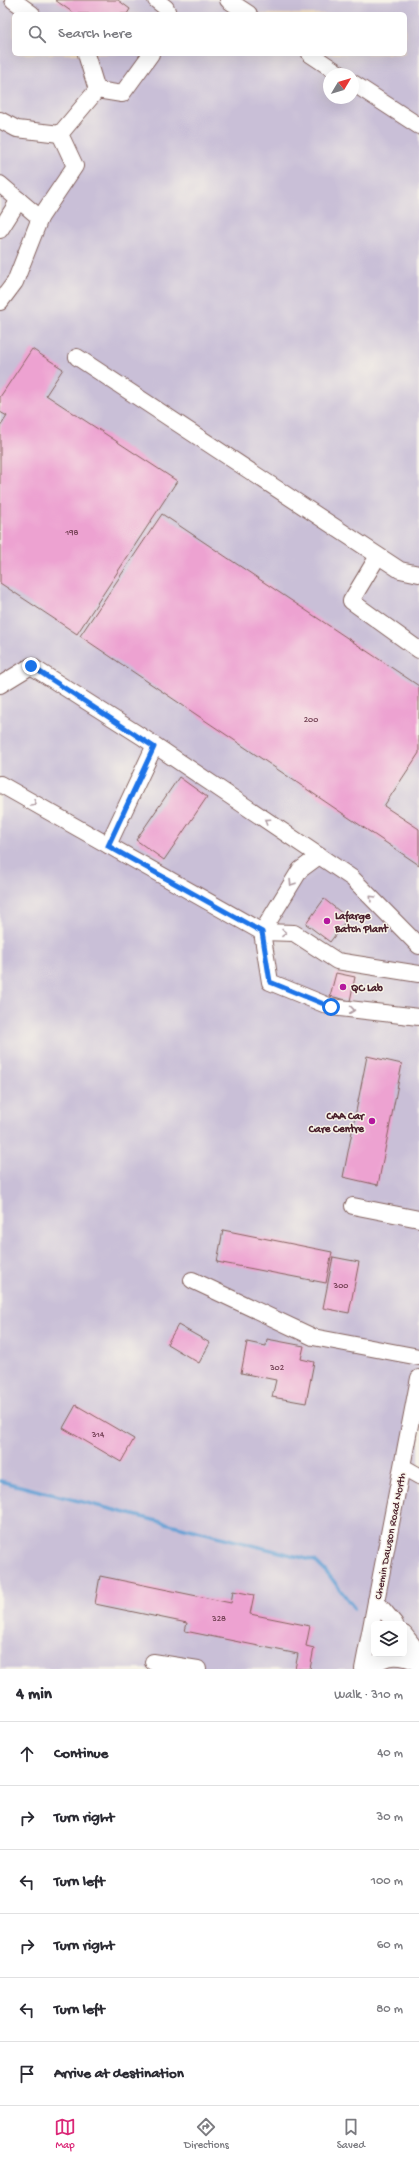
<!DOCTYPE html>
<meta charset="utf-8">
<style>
body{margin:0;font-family:"Gochi Hand",sans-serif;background:#f7f7f7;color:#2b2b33}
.controls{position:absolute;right:12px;bottom:12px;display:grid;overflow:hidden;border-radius:6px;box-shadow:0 4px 16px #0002}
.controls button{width:36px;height:36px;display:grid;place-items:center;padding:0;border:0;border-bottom:1px solid #e1e1e2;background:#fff;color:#2b2b33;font:20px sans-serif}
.compass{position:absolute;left:323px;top:68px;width:36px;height:36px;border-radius:50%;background:#fff;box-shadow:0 4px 16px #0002;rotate:52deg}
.stop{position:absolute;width:12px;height:12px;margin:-9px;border:3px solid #1a73e8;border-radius:50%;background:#fff}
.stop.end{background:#1a73e8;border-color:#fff;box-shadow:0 1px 4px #0008}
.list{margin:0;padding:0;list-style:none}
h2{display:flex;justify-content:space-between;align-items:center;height:52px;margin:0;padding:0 16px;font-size:17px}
h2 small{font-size:13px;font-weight:400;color:#7c7c81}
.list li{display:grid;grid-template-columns:26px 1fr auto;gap:12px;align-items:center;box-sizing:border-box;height:64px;padding:0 16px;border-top:1px solid #e1e1e2}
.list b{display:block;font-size:15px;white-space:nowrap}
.list em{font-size:13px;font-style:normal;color:#7c7c81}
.icon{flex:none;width:22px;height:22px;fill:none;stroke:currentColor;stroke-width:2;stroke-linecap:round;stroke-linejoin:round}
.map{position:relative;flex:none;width:419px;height:1669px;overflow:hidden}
.search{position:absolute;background:#fff;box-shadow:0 4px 16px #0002;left:12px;right:12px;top:12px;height:44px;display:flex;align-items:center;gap:10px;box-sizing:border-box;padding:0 14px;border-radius:6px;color:#7c7c81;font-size:15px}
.sheet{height:436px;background:#fff}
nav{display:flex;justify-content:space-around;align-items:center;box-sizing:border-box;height:56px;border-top:1px solid #e1e1e2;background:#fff;font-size:11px;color:#7c7c81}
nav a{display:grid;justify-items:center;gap:2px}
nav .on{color:#db2777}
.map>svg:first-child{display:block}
.industrial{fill:#c9bfd7;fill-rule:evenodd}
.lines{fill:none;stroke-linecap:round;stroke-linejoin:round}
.stream{stroke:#64a0d5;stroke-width:3.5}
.building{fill:#eda2d1}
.minor-casing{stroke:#84625e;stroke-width:18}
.minor{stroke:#fff;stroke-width:16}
.oneway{stroke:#ae9aa0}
.route{stroke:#1a73e8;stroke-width:5}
.poi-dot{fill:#b5179e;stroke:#f7f3e8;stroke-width:1.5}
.labels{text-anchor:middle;stroke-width:3;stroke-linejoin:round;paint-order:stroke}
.number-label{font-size:9px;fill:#734054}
.poi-label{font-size:11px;font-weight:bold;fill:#4a1f2b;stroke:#f7f3e8;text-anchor:start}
.street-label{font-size:11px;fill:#4a1f2b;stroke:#f7f3e8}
</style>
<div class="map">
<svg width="419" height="1669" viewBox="0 0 419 1669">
<rect width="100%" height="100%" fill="#f7f3e8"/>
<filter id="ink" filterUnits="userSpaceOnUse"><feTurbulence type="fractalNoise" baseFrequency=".025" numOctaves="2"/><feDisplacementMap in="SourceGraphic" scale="8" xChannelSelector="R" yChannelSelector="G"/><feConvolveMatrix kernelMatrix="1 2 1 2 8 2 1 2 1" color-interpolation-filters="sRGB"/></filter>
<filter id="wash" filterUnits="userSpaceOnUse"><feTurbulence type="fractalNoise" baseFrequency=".012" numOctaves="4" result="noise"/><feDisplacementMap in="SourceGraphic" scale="16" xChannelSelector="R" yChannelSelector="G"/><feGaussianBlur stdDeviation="0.9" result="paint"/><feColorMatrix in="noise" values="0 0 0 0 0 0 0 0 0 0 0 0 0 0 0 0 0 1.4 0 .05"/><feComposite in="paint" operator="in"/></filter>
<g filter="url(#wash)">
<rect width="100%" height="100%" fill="#f1ddbe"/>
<path class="industrial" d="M0,0H419V1669H0ZM14,14H405V54H14ZM329,74H353V98H329ZM374,1624H404V1654H374Z"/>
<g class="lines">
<path class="stream" d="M0,1481L315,1561L329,1575L354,1608"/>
</g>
<g id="blocks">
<g class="building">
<path d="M55,0H118L130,9L127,14H75Z"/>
<path d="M32,349L63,369L46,395L177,481L77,634L0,583V427L7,416L0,412V397Z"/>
<path d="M162,514L419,686V753L384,806L419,829V865L80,636Z"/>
<path d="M179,777L207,797L164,860L136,840Z"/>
<path d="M324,899L348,918L330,942L306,924Z"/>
<path d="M336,973L355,977L350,1001L330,996Z"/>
<path d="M367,1056L402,1064L378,1185L343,1177Z"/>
<path d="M223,1230L332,1252L326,1283L217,1262Z"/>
<path d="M333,1257L359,1262L349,1313L323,1308Z"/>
<path d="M178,1325L210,1343L199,1363L167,1344Z"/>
<path d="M267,1339L304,1346L301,1359L314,1362L306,1403L272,1397L276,1380L241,1373L247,1342L266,1346Z"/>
<path d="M76,1405L134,1439L121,1462L63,1428Z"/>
<path d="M100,1576L231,1603L233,1591L254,1595L250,1614L310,1626L306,1646L314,1648L310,1669H295L298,1654L185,1631L187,1623L95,1604Z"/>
</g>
</g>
</g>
<g filter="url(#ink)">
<use href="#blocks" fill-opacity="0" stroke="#84625e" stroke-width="1"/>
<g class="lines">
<defs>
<g id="minor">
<path d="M13,0L32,14"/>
<path d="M156,0L166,8L168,14"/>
<path d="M228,0L249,14"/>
<path d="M86,54L97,90"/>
<path d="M310,54L340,74"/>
<path d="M353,83L419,126"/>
<path d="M0,120L17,129L60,134"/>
<path d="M0,184L40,218L75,166L60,134L97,90L122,94L151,54"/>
<path d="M0,230L19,200"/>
<path d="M0,302L15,282L40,218"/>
<path d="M77,357L400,570L419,574"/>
<path d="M378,556L351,601L419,650"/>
<path d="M0,685L31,666L144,738L352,878L419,946"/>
<path d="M0,784L262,932L294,933L337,961L419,974"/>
<path d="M108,845L154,747"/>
<path d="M319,856L300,870L262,932L270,982L331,1007L419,1017"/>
<path d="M353,1206L419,1219"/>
<path d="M192,1280L313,1337L419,1357"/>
<path d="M403,1467L419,1476"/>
<path d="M376,1601L395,1624"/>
<path d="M404,1634L419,1653"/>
<path d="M153,1662L198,1669"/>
<path d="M363,1669L419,1378"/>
<path d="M371,1669C383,1653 402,1655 419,1663"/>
</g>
</defs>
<use href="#minor" class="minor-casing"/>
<use href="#minor" class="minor"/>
</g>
<defs><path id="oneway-chevron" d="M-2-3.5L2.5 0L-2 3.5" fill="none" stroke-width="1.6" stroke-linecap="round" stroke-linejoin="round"/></defs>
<g class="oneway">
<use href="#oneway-chevron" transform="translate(34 803) rotate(30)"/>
<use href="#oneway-chevron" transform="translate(267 821) rotate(-146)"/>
<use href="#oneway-chevron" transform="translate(292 883) rotate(122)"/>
<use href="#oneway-chevron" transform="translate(372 898) rotate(-135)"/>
<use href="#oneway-chevron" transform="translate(284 933) rotate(1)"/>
<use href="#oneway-chevron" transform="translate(352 1010) rotate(8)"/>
</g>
</g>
<g class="lines" filter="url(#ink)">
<path class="route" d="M31,666L154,747L108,846L262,932L270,982L331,1007"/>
</g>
<g class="poi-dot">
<circle cx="327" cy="921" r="4"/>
<circle cx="343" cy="987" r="4"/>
<circle cx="372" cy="1121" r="4"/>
</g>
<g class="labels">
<g class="number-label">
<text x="72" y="535">198</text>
<text x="311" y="722">200</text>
<text x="341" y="1288">300</text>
<text x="277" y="1370">302</text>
<text x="98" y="1437">314</text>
<text x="219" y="1621">328</text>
</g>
<g class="poi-label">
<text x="335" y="919">Lafarge<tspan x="335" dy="13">Batch Plant</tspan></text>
<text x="351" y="991">QC Lab</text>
<text x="364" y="1119" text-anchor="end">CAA Car<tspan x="364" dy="13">Care Centre</tspan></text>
</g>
<g class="street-label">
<text transform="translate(389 1536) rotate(-79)" y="4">Chemin Dawson Road North</text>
</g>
</g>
</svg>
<div class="controls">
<button><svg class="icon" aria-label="layers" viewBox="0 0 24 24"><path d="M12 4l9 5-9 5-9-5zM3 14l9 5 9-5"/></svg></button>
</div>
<svg class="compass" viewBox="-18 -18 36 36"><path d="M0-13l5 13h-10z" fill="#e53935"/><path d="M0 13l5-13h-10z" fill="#7c7c81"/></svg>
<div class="stop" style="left:331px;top:1007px"></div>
<div class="stop end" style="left:31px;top:666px"></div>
<div class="search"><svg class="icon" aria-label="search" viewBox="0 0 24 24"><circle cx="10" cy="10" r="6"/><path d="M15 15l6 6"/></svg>Search here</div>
</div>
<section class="sheet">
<h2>4 min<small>Walk · 310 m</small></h2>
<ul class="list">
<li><svg class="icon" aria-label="ahead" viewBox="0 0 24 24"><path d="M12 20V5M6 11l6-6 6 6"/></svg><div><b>Continue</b></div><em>40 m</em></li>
<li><svg class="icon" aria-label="right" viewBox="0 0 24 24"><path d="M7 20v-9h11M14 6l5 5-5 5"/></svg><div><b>Turn right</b></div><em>30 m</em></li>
<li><svg class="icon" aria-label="left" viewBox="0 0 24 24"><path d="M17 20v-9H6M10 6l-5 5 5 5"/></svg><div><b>Turn left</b></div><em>100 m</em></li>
<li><svg class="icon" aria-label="right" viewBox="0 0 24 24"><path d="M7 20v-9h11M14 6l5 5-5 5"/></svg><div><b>Turn right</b></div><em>60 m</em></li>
<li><svg class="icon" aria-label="left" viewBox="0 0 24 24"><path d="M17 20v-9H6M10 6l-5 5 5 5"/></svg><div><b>Turn left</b></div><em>80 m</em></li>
<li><svg class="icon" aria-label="arrive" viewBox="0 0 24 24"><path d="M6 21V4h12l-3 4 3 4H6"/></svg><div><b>Arrive at destination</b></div></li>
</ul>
</section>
<nav>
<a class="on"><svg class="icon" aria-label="map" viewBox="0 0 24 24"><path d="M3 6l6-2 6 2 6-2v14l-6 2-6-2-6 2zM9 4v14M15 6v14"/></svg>Map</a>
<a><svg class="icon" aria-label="directions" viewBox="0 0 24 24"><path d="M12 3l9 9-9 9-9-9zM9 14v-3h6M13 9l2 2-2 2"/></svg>Directions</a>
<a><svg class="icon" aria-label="saved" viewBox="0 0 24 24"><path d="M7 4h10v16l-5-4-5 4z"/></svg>Saved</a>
</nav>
